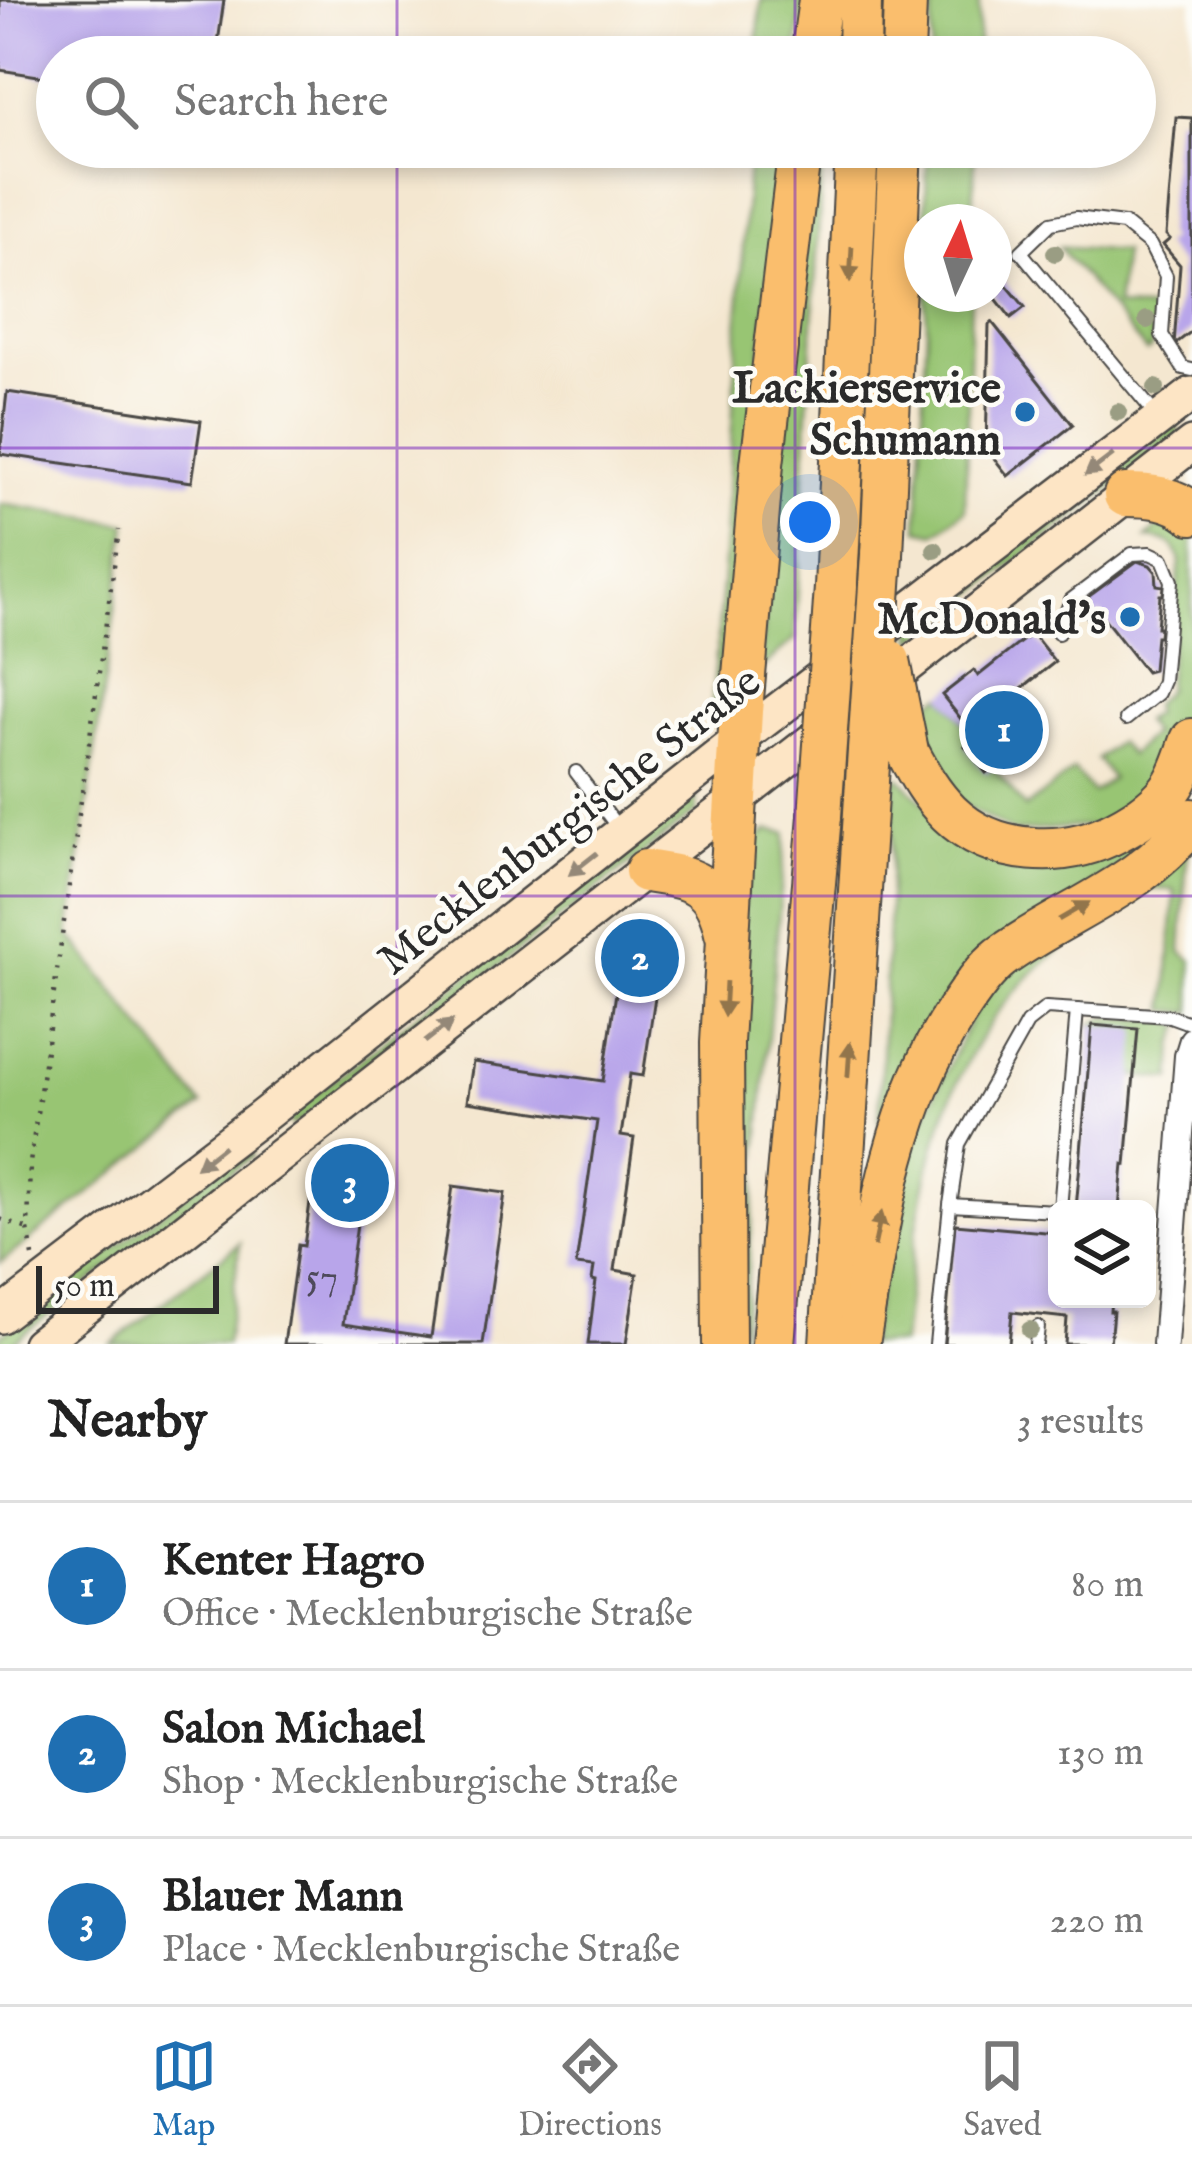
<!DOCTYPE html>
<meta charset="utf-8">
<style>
body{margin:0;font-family:"IM FELL English",serif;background:#f6f6f6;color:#222}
.controls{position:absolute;right:36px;bottom:36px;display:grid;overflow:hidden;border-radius:18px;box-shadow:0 6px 18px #0003}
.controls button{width:108px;height:108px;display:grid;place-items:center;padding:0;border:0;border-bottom:3px solid #e0e0e0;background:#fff;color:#222;font:60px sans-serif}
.compass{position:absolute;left:904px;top:204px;width:108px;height:108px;border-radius:50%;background:#fff;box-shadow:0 6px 18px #0003;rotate:4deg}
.scale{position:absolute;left:36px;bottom:30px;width:183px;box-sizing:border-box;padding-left:12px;border:6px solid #2b2b2b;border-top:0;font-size:33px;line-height:42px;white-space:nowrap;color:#2b2b2b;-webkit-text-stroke:9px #fdfcf7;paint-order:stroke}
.you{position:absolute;left:810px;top:522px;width:42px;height:42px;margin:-30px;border:9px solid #fff;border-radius:50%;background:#1a73e8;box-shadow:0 0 0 18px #1a73e833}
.badge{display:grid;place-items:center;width:78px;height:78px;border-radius:50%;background:#1f6fb2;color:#fff;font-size:39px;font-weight:700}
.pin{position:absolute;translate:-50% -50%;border:6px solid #fff;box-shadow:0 3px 12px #0006}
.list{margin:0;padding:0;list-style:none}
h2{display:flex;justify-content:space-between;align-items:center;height:156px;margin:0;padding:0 48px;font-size:51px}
h2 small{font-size:39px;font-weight:400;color:#767676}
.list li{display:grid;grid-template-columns:78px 1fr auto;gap:36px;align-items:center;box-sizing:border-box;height:168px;padding:0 48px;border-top:3px solid #e0e0e0}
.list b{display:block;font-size:45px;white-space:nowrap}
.list p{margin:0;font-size:39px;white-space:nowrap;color:#767676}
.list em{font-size:39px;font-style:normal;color:#767676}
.icon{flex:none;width:66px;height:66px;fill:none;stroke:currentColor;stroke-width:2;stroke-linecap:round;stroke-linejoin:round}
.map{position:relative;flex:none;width:1192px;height:1344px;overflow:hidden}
.search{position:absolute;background:#fff;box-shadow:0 6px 18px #0003;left:36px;right:36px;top:36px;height:132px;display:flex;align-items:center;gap:30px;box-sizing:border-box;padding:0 42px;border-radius:66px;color:#767676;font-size:45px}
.sheet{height:660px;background:#fff}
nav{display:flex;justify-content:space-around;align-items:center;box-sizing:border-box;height:168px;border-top:3px solid #e0e0e0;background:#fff;font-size:33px;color:#767676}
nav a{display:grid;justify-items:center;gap:6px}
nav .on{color:#1f6fb2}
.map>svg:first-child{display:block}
.green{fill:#98c573;stroke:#62784f;stroke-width:3}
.building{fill:#b8a5ea}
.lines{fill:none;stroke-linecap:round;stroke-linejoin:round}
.service-casing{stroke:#494744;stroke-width:16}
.minor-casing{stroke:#494744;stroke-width:28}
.secondary-casing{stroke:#494744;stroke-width:38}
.motorway-casing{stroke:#494744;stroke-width:46}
.path{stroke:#494744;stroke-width:4.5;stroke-dasharray:3 9;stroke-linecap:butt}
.service{stroke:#fff;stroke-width:12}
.minor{stroke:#fff;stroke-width:24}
.secondary{stroke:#fde5c5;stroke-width:33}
.motorway{stroke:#fabe6d;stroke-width:42}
.motorway-bridge-casing{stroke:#494744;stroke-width:46;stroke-linecap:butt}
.motorway-bridge{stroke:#fabe6d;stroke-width:42}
.tree{fill:#9a9d83}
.oneway{fill:#92744c}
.oneway2{fill:#948878}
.grid{fill:none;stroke:#7b2cbf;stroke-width:3;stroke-opacity:0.55}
.poi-dot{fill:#1f6fb2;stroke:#fdfcf7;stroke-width:4.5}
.labels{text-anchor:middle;stroke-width:9;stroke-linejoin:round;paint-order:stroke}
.number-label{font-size:39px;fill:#4e4a5b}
.poi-label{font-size:45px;font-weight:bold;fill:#2b2b2b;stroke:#fdfcf7;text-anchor:end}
.street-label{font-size:45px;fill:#2b2b2b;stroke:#fdfcf7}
</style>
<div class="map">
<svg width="1192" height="1344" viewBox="0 0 1192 1344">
<rect width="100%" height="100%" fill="#fdfcf7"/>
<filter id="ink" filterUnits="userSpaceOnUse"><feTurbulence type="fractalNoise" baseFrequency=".00833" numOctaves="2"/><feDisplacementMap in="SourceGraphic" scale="24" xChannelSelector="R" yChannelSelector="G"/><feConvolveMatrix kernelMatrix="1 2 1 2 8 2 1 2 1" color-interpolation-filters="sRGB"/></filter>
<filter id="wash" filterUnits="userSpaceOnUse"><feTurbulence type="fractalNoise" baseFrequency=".004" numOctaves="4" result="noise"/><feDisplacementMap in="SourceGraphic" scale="48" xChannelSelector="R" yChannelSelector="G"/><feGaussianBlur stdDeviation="2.7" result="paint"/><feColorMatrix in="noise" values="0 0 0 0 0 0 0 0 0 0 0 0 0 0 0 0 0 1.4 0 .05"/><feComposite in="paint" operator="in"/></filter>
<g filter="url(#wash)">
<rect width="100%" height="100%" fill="#f4e7d0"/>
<g class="green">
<path d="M761,0H803L796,57H756Z"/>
<path d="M933,0H979L978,57H931Z"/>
<path d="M749,147H786L719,701L712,705L723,576Z"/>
<path d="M814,147H823L795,639L759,670Z"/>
<path d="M928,147H975L973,222H925Z"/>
<path d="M1059,247L1123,252L1116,307L1154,310L1151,349L1147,352Z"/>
<path d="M925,294H971L965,510L935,533L918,529L927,324Z"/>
<path d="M1174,424L1180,434L913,641V627Z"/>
<path d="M0,504L127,524L69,934L202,1105L0,1263Z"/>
<path d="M1176,512L1192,526V670L1187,713L1163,772L1100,825L1013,832L950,797L911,713L942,695L976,738L966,746L993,767L1025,808L1074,770L1093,793L1112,778L1097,759L1118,742L1130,755L1152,734L1143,721L1154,714L1152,706L1166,690L1180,561C1175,542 1164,539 1146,538Z"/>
<path d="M900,778L963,842L1139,832L1162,836L1003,947L882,1149L879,1120L895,779Z"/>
<path d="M696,798L697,811L293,1126L286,1117Z"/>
<path d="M768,830L786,833L742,1337L733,1257L744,849Z"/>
<path d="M1187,850L1181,951L1192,961V1013L1166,1010L1175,890L1144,888C1105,917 1062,944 1028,978C932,1071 915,1218 902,1344H868L906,1156L990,978Z"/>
<path d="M1104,1018L1165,1020L1182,1026L1174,1045L1172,1079L1134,1076L1092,1025Z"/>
<path d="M246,1149L252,1156L10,1344H0V1336Z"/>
<path d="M240,1243L226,1344H111Z"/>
</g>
<g id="blocks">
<g class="building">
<path d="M0,0H224L216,57H57V79L0,70Z"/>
<path d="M1176,117L1192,118V331L1174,345L1180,265L1163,245L1170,239L1166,235Z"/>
<path d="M994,270L1025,307L1011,318L994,296Z"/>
<path d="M992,322L1073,425L1008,476L986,448L989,325Z"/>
<path d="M7,392L201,421L192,482L0,454Z"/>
<path d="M1137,561L1150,565L1156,572L1157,585L1164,586L1163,595H1160L1157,627H1160L1159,636H1156L1153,670L1146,672L1100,613L1090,621L1079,607L1089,599L1088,597Z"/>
<path d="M1032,633L1055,662L1003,703L1030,738L986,773L965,746L976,738L942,695L974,670L978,676Z"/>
<path d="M623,945L662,951L643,1076L630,1074L621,1136L634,1138L615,1270L637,1274L626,1344H588L596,1281L592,1280L594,1267L576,1265L597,1121L467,1102L473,1062L603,1081Z"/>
<path d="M1092,1025L1138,1029L1126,1165L1123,1164L1119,1209H1076Z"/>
<path d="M453,1186L505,1193L483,1344H284L298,1245L304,1246L312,1188L361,1195L343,1324L431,1337Z"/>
<path d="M955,1224L1057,1233V1299H1111L1110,1311H1113L1110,1344H1065L1067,1318L1012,1312L1009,1344H944Z"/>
</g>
</g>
</g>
<g filter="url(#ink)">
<use href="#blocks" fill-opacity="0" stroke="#494744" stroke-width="3"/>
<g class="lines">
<defs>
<g id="service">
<path d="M1156,415L1021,252L1051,223L1076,218L1124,224L1150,245L1166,276L1162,335L1183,368L1192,370"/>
<path d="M1058,633L1071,600L1132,554L1150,553L1163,559L1172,581L1163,681L1158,693L1126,719"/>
<path d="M576,772L619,829"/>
<path d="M1060,1209L1077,1010"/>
<path d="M1057,1211L950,1205L959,1144L1027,1023L1046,1008L1170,1016L1192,1024"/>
<path d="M936,1344L950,1205"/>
<path d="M1036,1344L1038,1327"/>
</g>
<path id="minor" d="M1165,1344L1187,1056L1192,1040"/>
<g id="secondary">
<path d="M878,689L1192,444"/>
<path d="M0,1316L260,1118L740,739L1192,394"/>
<path d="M39,1344L837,721"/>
</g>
<g id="motorway">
<path d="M812,57L820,0"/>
<path d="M859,57L860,0"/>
<path d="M903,57L905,0"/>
<path d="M1125,495C1149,495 1173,497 1192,513"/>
<path d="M882,555L900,147"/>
<path d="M836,587L857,147"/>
<path d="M907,751C919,774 931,795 949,813C993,856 1065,859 1117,831C1138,820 1161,805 1174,784C1182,771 1187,754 1192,740"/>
<path d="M646,871C692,878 715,882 726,933"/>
<path d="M724,1344L722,1043L741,711L762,464L800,147"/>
<path d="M773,1344L820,816"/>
<path d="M831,1344L867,781"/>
<path d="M858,1344C877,1230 891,1113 955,1014C967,995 983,971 1001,957C1064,911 1146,886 1192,820"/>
</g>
</defs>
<use href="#service" class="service-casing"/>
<use href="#minor" class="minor-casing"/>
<use href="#secondary" class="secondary-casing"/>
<use href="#motorway" class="motorway-casing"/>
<g class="path">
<path d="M0,1219L28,1229"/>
<path d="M33,1256L28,1229L30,1163L119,530"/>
</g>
<use href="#service" class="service"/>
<use href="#minor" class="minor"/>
<use href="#secondary" class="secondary"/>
<use href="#motorway" class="motorway"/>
<defs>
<g id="motorway-bridge">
<path d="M889,661L907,751"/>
<path d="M867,781L882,555"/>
<path d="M820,816L836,587"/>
</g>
</defs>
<use href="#motorway-bridge" class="motorway-bridge-casing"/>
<use href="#motorway-bridge" class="motorway-bridge"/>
</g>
<g class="tree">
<circle cx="1055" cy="253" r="9"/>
<circle cx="1147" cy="320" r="9"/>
<circle cx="1156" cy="388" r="9"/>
<circle cx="1118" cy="412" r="9"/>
<circle cx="935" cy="550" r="9"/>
<circle cx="1030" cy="1330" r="9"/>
</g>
<defs><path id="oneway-solid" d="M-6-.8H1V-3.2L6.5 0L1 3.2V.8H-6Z" transform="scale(3)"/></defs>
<g class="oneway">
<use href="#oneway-solid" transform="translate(851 264) rotate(93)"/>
<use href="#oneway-solid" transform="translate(1074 911) rotate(-30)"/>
<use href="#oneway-solid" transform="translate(725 999) rotate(93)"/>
<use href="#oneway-solid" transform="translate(849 1060) rotate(-86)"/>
<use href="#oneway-solid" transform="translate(878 1229) rotate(-78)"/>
</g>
<g class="oneway2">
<use href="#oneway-solid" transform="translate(1099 465) rotate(143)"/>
<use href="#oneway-solid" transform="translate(583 864) rotate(142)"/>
<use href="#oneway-solid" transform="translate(439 1031) rotate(-38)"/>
<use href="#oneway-solid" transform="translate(210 1157) rotate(142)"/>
</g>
</g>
<path class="grid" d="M397,0V57M795,0V57M397,147V1344M795,147V1344M0,448H1192M0,896H1192"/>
<g class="poi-dot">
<circle cx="1025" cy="412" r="12"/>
<circle cx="1130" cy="617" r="12"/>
</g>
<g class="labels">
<g class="number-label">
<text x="322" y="1288">57</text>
</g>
<g class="poi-label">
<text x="1001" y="402">Lackierservice<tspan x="1001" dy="52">Schumann</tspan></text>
<text x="1106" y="633">McDonald's</text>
</g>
<g class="street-label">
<text transform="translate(568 819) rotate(-38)" y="16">Mecklenburgische Straße</text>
</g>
</g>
</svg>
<div class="controls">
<button><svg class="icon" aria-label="layers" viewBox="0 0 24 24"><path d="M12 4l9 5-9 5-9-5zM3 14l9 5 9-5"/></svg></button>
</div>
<svg class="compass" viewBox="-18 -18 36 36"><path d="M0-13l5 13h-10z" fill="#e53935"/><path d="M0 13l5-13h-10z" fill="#767676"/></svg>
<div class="scale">50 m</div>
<div class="you"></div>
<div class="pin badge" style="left:1004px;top:730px">1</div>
<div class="pin badge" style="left:640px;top:958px">2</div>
<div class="pin badge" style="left:350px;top:1183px">3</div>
<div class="search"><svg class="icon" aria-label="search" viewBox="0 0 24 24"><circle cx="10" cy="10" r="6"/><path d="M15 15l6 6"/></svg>Search here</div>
</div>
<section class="sheet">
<h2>Nearby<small>3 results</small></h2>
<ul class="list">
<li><span class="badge">1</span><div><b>Kenter Hagro</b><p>Office · Mecklenburgische Straße</p></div><em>80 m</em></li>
<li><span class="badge">2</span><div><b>Salon Michael</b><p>Shop · Mecklenburgische Straße</p></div><em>130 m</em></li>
<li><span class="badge">3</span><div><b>Blauer Mann</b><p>Place · Mecklenburgische Straße</p></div><em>220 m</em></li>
</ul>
</section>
<nav>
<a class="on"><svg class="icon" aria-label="map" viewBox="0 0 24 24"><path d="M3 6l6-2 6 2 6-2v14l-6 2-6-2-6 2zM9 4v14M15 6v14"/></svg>Map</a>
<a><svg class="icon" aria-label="directions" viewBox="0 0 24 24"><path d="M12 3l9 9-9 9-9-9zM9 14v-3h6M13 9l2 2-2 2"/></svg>Directions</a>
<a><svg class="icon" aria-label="saved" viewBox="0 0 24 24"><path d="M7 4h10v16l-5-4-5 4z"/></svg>Saved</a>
</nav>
